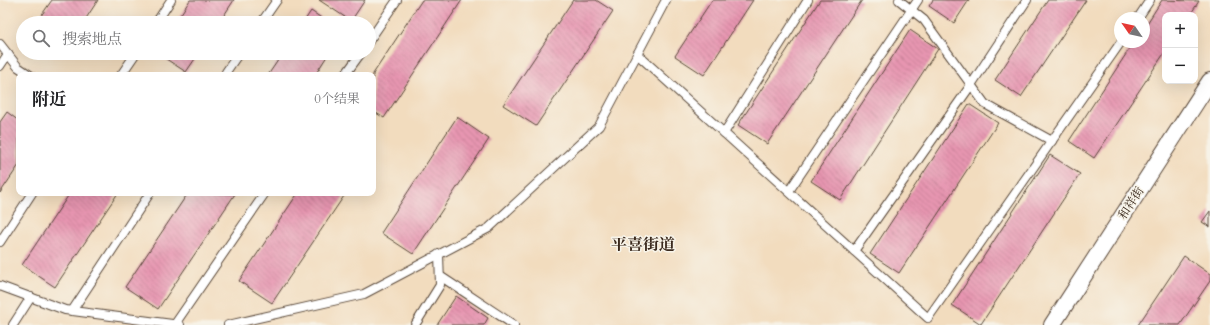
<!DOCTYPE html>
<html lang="zh">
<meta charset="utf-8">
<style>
body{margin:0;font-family:Cardo,"Noto Serif SC",serif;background:#f6f6f6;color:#202124}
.controls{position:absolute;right:12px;top:12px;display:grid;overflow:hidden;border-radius:8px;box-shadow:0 4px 16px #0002}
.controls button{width:36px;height:36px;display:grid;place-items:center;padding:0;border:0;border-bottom:1px solid #e0e0e0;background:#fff;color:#202124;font:20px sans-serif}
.compass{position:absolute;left:1114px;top:12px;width:36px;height:36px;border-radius:50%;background:#fff;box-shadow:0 4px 16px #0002;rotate:304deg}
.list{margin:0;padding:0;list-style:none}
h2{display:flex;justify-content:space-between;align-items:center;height:52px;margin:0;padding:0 16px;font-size:17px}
h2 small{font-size:13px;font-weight:400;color:#757577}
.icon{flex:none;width:22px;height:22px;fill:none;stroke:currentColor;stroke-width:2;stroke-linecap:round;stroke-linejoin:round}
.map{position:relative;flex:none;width:1210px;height:325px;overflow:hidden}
.search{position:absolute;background:#fff;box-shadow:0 4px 16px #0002;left:16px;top:16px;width:360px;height:44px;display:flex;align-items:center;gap:10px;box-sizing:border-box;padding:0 14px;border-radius:22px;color:#757577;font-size:15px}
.panel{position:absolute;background:#fff;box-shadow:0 4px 16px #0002;left:16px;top:72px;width:360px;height:124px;border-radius:8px}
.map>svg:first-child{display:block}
.building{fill:url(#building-back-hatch)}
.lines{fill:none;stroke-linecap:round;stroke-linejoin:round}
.lane-casing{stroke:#564536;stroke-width:10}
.street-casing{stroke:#564536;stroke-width:18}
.lane{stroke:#fff;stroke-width:8}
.street{stroke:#fff;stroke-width:16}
.labels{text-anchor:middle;stroke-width:3;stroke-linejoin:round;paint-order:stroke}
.street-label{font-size:12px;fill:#3b2a1e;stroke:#f7f3e8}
.district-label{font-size:16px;font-weight:bold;fill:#3b2a1e;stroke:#f7f3e8}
</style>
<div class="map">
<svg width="1210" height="325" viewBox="0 0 1210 325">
<defs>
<pattern id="building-back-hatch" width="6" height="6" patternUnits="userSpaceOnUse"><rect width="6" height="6" fill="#e795b1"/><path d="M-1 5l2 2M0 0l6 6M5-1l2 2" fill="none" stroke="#bc7a8f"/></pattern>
</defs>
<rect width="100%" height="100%" fill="#f7f3e8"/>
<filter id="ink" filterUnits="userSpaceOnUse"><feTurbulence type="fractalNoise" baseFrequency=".025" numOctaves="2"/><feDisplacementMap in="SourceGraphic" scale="8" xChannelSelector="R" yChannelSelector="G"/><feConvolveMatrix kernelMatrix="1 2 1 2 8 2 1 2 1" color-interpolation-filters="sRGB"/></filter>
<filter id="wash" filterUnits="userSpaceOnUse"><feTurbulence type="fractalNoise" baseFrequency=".012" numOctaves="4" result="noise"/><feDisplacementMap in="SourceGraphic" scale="16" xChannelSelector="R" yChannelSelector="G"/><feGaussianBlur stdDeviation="0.9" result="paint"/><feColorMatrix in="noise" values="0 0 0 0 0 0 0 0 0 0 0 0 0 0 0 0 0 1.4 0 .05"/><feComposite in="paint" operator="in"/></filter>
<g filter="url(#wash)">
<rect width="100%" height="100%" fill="#f2dcbe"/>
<g id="blocks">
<g class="building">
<path d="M52,0H98L83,23H36Z"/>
<path d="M190,0H234L219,23H175Z"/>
<path d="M319,0H365L351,21Z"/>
<path d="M422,0H462L384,118L373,111V74Z"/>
<path d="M573,0H596L613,11L536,126L503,105Z"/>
<path d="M712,0H753L704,75L675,56Z"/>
<path d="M820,0H862L767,144L738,125Z"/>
<path d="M933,0H969L954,23L929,6Z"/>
<path d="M1048,0H1086L1021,97L995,80Z"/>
<path d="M1162,0L1199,1L1190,15H1165V52L1094,158L1069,141L1134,42H1144V28Z"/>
<path d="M311,11L329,23H303Z"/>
<path d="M910,30L938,49L840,200L811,181Z"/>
<path d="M157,53H199L186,72Z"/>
<path d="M283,53H329L315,75H268Z"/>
<path d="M969,104L998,123L899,273L870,254Z"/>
<path d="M7,112L19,121V165L0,193V122Z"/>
<path d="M457,117L489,139L413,254L381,233Z"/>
<path d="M1050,155L1080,174L981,324L952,305Z"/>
<path d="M70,193H118L55,287L22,265Z"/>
<path d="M188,193L235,194L158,309L125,287Z"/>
<path d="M298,193H346L272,303L239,281Z"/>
<path d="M1210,211V227L1202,222Z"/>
<path d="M1184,256L1210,274V281L1180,325H1138Z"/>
<path d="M456,296L488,318L484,325H437Z"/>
</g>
</g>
</g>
<g filter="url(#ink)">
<use href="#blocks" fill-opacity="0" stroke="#564536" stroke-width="1"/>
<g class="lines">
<defs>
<g id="lane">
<path d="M899,0L924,20L985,104L1052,141"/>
<path d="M1138,18L1150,0"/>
<path d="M156,23L171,0"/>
<path d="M261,23L277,0"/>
<path d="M369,41L397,0"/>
<path d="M0,44L18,67L30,75"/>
<path d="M637,54L928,318L1121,42"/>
<path d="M0,66L8,54"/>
<path d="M226,72L239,53"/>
<path d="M121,75L136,53"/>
<path d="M345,75L361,53"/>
<path d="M724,133L808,0"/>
<path d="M789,191L918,0"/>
<path d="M0,242L32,193"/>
<path d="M854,251L971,85L1027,0"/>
<path d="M440,276L514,325"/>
<path d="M0,286L65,310L180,325"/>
<path d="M72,311L150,193"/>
<path d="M175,324L265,193"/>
<path d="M13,325L31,297"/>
<path d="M228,325L364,294L489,228L599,126L666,0"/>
<path d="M415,325L440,285L439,254"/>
</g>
<path id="street" d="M1052,325L1210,81"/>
</defs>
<use href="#lane" class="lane-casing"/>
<use href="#street" class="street-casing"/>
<use href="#lane" class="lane"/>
<use href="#street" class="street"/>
</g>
</g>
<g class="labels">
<g class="street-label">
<text transform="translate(1131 203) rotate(-57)" y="4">和祥街</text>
</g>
<g class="district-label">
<text x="643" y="250">平喜街道</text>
</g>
</g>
</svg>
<div class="controls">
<button>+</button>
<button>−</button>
</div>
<svg class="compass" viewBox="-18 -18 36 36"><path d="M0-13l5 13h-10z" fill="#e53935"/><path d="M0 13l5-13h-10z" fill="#757577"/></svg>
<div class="search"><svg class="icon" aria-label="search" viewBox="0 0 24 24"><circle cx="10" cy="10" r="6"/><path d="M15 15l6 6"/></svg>搜索地点</div>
<section class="panel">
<h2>附近<small>0个结果</small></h2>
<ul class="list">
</ul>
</section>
</div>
